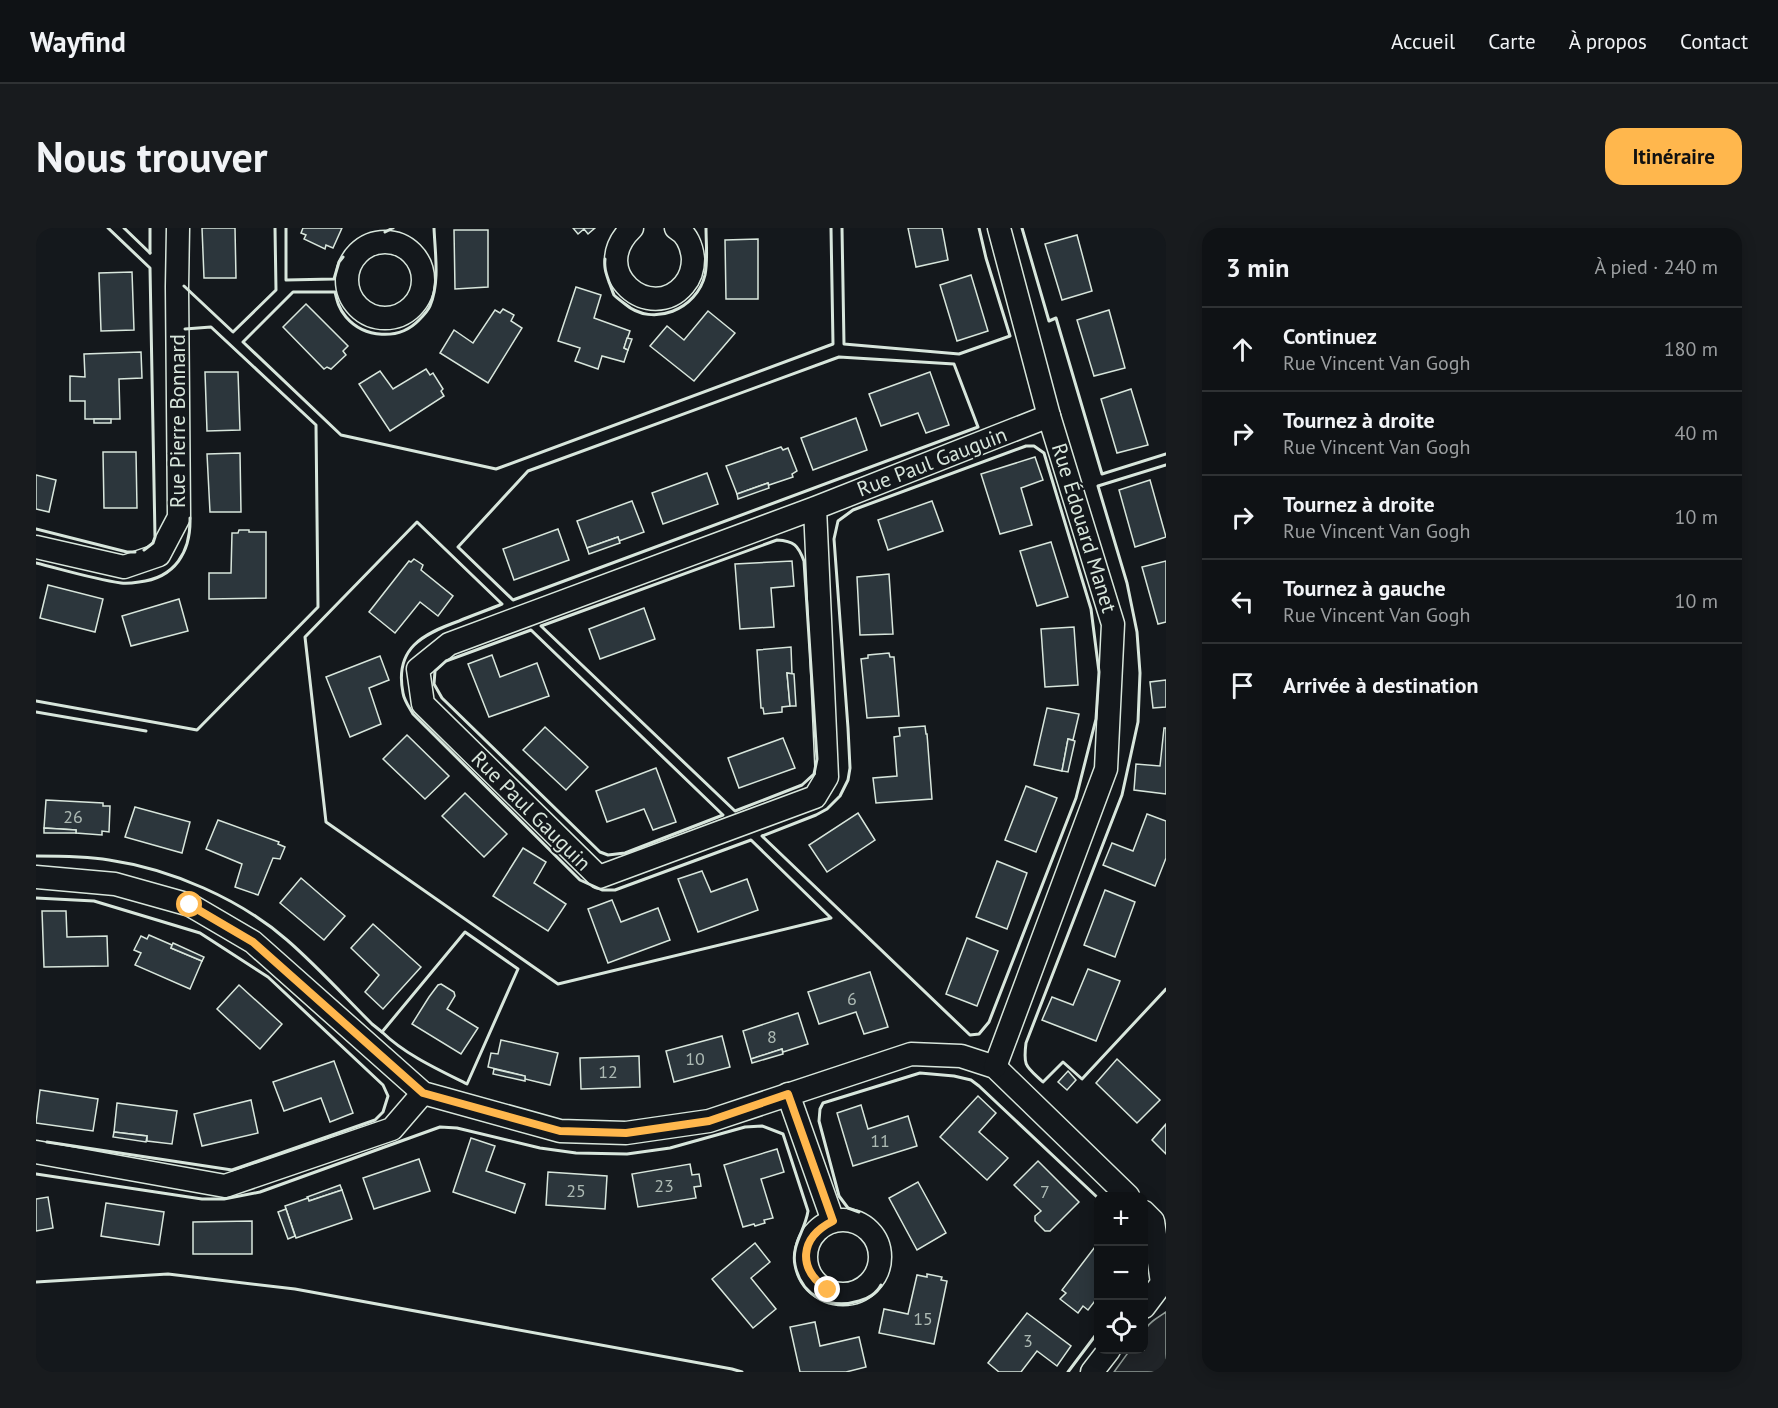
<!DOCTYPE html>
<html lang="fr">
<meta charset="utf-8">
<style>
body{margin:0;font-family:"PT Sans",sans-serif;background:#181b1e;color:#f1f3f6}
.controls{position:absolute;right:18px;bottom:18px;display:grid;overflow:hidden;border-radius:12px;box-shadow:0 3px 15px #0003}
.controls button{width:54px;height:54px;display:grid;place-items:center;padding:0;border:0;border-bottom:2px solid #2f3234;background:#0f1215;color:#f1f3f6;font:30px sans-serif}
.stop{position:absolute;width:18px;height:18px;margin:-14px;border:4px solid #ffb74d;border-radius:50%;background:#fff}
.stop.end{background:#ffb74d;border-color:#fff;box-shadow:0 2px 6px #0008}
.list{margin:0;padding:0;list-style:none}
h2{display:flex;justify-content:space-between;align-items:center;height:78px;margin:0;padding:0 24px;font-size:26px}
h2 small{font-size:20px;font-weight:400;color:#9b9ea0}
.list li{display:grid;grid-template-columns:39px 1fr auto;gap:18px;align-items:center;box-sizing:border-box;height:84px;padding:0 24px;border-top:2px solid #2f3234}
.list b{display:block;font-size:22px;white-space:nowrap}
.list p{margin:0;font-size:20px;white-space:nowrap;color:#9b9ea0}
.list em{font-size:20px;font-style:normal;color:#9b9ea0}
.icon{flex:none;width:33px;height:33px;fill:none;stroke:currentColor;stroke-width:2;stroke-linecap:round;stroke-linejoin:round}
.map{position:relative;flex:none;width:1130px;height:1144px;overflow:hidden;border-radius:18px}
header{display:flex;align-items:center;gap:36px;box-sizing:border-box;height:84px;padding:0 30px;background:#0f1215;border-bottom:2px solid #2f3234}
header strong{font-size:28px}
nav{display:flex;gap:33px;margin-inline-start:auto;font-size:21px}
.intro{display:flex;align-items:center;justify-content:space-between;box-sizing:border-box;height:144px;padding:0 36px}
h1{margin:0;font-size:42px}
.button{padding:15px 27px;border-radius:18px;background:#ffb74d;color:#111;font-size:21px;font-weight:700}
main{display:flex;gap:36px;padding:0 36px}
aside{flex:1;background:#0f1215;border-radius:18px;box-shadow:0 3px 15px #0003}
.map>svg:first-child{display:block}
.green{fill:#202428;stroke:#939e99;stroke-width:1.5}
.building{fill:#2c363c;stroke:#d8e6dc;stroke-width:1.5}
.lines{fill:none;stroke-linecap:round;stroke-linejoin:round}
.minor-casing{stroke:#d8e6dc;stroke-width:25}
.minor{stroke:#14181c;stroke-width:22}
.wall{stroke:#d8e6dc;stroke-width:3}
.route{stroke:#ffb74d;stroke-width:8}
.labels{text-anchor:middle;stroke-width:4.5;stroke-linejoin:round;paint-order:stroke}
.number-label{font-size:18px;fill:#adbab4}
.street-label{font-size:21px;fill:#d8e6dc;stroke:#14181c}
</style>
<header>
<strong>Wayfind</strong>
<nav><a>Accueil</a><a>Carte</a><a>À propos</a><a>Contact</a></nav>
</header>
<div class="intro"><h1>Nous trouver</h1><a class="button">Itinéraire</a></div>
<main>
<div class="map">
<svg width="1130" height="1144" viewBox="0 0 1130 1144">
<rect width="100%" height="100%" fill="#14181c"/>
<path class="green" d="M1130,1084V1144H1078L1094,1122H1108C1108,1097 1110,1097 1130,1084Z"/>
<g class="building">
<path d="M166,0H199L200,50H168Z"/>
<path d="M267,0H306L297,20L290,17L289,21L268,11L270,7L265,5Z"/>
<path d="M537,0H559L552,6L548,1L542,6Z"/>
<path d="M872,0H906L912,32L880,39Z"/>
<path d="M418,2H452V59L419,61Z"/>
<path d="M1041,7L1056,63L1026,72L1009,16Z"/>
<path d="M722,11V71H690L689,12Z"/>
<path d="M96,44L98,102L65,103L63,45Z"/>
<path d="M935,47L952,103L921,113L904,57Z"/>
<path d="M540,59L565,67L558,90L594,103L588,120L592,122L588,134L566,128L562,141L539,133L544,120L522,113Z"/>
<path d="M270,76L312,118L307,123L310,127L295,141L291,139L288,141L247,99Z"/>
<path d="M467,81L478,87L475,93L486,100L452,155L404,125L418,102L437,115L459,82L464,85Z"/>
<path d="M1073,82L1089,140L1058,148L1041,92Z"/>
<path d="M672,83L699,105L658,153L614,118L631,98L648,112Z"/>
<path d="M591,110L596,111L592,122L588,120Z"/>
<path d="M105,124L106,150L83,151L84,191H49V173H34V148L49,149L48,126Z"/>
<path d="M390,141L394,147L397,145L407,161L405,163L408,168L354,203L323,156L344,143L357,161Z"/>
<path d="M169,144H202L204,202L171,203Z"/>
<path d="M894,144L913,197L890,205L882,185L845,198L833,166Z"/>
<path d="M1095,161L1112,217L1081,225L1065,171Z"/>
<path d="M820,190L831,222L777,242L765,210Z"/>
<rect x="58" y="191" width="17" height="4"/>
<path d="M745,219L747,222L752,220L761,243L756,246L757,249L733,257L732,255L701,266L690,238Z"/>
<path d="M67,224H100L101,280H68Z"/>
<path d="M204,225L205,284H174L171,226Z"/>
<path d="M999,229L1007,252L985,260L996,297L964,306L945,246Z"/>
<path d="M671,245L682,276L627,296L616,265Z"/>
<path d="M0,247L20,252L13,284L0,281Z"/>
<path d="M1114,252L1130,309L1099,319L1083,262Z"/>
<path d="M732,255L733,260L702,271L701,266Z"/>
<path d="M596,273L608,304L583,313L582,309L551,320L541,293Z"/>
<path d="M896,273L907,303L852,322L842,292Z"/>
<path d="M522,301L533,332L478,352L467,321Z"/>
<path d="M203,302H213V304H230V370L173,371V345H195L196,305H202Z"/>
<path d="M582,309L584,315L553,326L551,320Z"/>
<path d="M1015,314L1032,369L1001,378L984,323Z"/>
<path d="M378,331L387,337L385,342L417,368L402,388L384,374L359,405L333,384L373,333L375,334Z"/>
<path d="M756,333L758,358L735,360L738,399L704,401L699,336Z"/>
<path d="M1130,333V394L1122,396L1106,339Z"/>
<path d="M853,346L857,406L824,407L821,349Z"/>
<path d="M12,357L67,371L59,404L4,390Z"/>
<path d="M143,371L152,403L95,418L86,388Z"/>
<path d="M608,380L619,411L564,431L553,401Z"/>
<path d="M1038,399L1042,457L1009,459L1005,401Z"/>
<path d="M755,419L756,446L751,445L754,478L746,479V484L728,486L727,480H725L721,422Z"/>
<path d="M853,425L854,429H858L863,488L831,490L825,431L832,430V427Z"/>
<path d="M456,427L464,449L501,435L513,468L453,489L432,436Z"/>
<path d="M344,428L353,452L333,460L345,496L314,509L290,449Z"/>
<path d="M751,445L758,446L760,478H754Z"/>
<path d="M1130,452V479L1117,480L1114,454Z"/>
<path d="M1011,480L1043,486L1037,512L1032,511L1026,543L998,537Z"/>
<path d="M889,498L890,506H891L896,571L840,575L837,550L861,548L858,509L864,508L863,500Z"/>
<path d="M509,499L552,539L530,562L487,522Z"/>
<path d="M1128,500H1130V566L1098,562L1100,536L1124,538Z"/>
<path d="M371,507L413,548L389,571L347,531Z"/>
<path d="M747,510L759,540L703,560L692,530Z"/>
<path d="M1032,511L1039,513L1032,544L1026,543Z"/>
<path d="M620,540L640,594L617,602L608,581L571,594L560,563Z"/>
<path d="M990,558L1021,570L1000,624L969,612Z"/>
<path d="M429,565L471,606L448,629L406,588Z"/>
<path d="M10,572L67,575V578H74L73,604L66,603V607L40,605V602L8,600Z"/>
<path d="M99,579L154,594L146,625L89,609Z"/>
<path d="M822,585L839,612L791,644L773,617Z"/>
<path d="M1111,586L1130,593V630L1119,658L1067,637L1076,615L1097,623Z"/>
<path d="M182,592L243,614L242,616L249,619L244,631L237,630L222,667L199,659L206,636L170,621Z"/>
<path d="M8,600L40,602V605H8Z"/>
<path d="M487,620L510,634L498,655L530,676L512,703L457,668Z"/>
<path d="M961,633L991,645L971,701L940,689Z"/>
<path d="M666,643L675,664L711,651L722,682L662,704L642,651Z"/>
<path d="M265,650L309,688L288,712L244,675Z"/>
<path d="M1069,662L1099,674L1079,729L1048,717Z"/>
<path d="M576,672L585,694L622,680L634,712L572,735L552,681Z"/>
<path d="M6,683H30L31,709L71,708L72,738L8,739Z"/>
<path d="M337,696L385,739L347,781L329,764L343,747L315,720Z"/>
<path d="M113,707L136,717L135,720L166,733L154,761L99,737L105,725L98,722L105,708L111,711Z"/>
<path d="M931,710L962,723L941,778L910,766Z"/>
<path d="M137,715L168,729L166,733L135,720Z"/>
<path d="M1052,741L1084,753L1060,813L1006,792L1016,769L1037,777Z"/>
<path d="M834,744L852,799L828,806L820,784L783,796L772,764Z"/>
<path d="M405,756L418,764L419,768L411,781L442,800L425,826L376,796L393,769L402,757Z"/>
<path d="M203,757L246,796L224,821L181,781Z"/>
<path d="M762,785L772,816L747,824L746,821L715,831L707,803Z"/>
<path d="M686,808L694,839L638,854L630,823Z"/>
<path d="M465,812L522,825L514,857L489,851V848L452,839L455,825L462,826Z"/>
<path d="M746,821L747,826L716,835L715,831Z"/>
<path d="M603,828L604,859L545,861L544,830Z"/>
<path d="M1081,831L1124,872L1101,895L1060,855Z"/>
<path d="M298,833L317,885L294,894L285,870L248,883L237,854Z"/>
<path d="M458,841L489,848V853L457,846Z"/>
<path d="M1032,843L1040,852L1031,862L1022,854Z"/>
<path d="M4,862L62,871L57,903L0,895Z"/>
<path d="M942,868L960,885L943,904L972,930L951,952L904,909Z"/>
<path d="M215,872L222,905L166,918L158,886Z"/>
<path d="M81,875L141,883L136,916L111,913V908L78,904Z"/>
<path d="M825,877L832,901L872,888L881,918L817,938L801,885Z"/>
<path d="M1130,896V926L1116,912Z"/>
<path d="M78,904L111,908L110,914L77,909Z"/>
<path d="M435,910L459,918L450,943L489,956L479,985L417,964Z"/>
<path d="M741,921L748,944L725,951L737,990L728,992L729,995L719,998L718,996L707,999L688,937Z"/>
<path d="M383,931L394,963L338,981L327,950Z"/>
<path d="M1002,933L1043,974L1014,1003H1009L999,993V988L1005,983L978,957Z"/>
<path d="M654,936L656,947L663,946L665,958L658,959L660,970L602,979L596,946Z"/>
<path d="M512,944L571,948L569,981L510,977Z"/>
<path d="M882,954L910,1005L881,1022L853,970Z"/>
<path d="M304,957L306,962L273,973L272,970L271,969Z"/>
<path d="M306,962L316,991L260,1010L249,978L272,970L273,973Z"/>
<path d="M12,969L17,1000L0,1003V971Z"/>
<path d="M70,975L128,984L123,1017L65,1008Z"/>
<path d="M250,981L259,1008L252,1011L242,984Z"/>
<path d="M216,993V1026H157V994Z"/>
<path d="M719,1015L734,1034L715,1050L740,1081L717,1100L676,1051Z"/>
<path d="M1062,1015V1069L1052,1082L1047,1078L1042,1085L1024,1071L1030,1065L1026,1062Z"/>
<path d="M891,1046L906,1049L905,1052L911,1053L898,1116L843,1105L848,1081L872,1086L881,1047L891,1049Z"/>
<path d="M991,1085L1035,1118L1021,1138L1001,1123L985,1144H963L952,1135Z"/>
<path d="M779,1094L784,1118L823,1109L830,1139L810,1144H764L754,1099Z"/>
</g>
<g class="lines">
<defs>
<g id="minor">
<path d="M596,0C550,44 615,96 648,57C654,50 657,41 657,31C656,19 651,6 640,0"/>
<circle cx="349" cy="52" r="38"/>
<path d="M779,280L791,549L779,569L563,649L387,476L382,441L413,416L779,280L1013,188"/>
<path d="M0,319L88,339L123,327L143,289L141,59L142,0"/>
<path d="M0,649L79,656L154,677L217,714L387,865L524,903L590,905L673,893L875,826L925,828L959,839L1092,968"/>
<path d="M959,839L1070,541L1077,396L1013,188L963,0"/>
<path d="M752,866L797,993"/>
<path d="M0,924L189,958L356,901L387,865"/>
<path d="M1108,984L1117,993L1126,1055L1108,1079"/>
<circle cx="807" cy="1029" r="37"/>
<path d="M1056,1144L1073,1122"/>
</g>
</defs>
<use href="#minor" class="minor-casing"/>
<use href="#minor" class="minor"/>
<g class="wall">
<path d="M72,0L114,40L119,309L117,315L108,322"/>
<path d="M88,0L114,25"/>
<path d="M114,0V25"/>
<path d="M250,0V52L298,51L303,34L307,29"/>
<path d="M398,0C399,25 404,54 394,78C392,83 387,88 383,92C363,113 328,110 310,89C303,81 301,73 299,64H257L207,114L305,207L460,241L797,116L795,0"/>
<path d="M806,0L808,116L923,126L974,108L950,30L943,0"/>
<path d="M986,0L1013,93L1020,90L1066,246L1130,226"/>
<path d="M349,4L357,0"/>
<path d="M569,31C568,40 570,45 573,54C575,58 576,63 578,67C581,70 585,73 589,76C617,100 661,81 669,47C672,32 670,15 670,0"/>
<path d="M148,58L197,104L240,62L239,0"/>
<path d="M803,129L918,136L942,199L477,372L422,319L492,243Z"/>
<path d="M990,218H998L1008,225L1055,381L1063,444L1060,491L1040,570L953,794L943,806L934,807L726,608L780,587L791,581L804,568L812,552L814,540L812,500L798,311L802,293L817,282Z"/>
<path d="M1130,237L1062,258L1091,355L1101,404L1104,445L1102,494L1086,567L990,815C987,839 990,838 1007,854L1027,834L1046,851L1130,761"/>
<path d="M381,294L466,376C452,382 437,387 423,393C387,406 358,420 367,465C368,472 373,479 377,486L544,652L566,662H579L715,612L795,690L522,756L290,594L269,409Z"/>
<path d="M0,301L91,324H99"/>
<path d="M741,312C758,313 762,317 768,333L781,531L778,546L766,557L699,583L505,398Z"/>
<path d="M0,335C28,342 57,351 85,355C91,356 97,355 103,354C139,350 155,324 154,290"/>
<path d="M495,402L687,587L589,625L572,627L564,624L406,470L398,456L399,443L410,433Z"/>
<path d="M0,473L161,502L282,379L280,197L175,99L149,101"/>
<path d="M0,484L110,503"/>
<path d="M0,628C24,628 49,628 73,632C135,641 204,671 251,712C281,738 308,768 336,796L346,804"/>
<path d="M0,670L58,673L164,705L232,749L347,857L352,868L347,884L339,892L196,942L11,914"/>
<path d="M429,704L482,741L431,856C401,841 370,827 346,804Z"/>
<path d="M0,946L166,971H188L224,964L404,899L421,900L504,920L540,925L591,926L634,920L709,899L726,898L747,906L772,983C769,1003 755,1017 759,1037C765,1068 794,1082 823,1073C832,1071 841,1065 845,1057"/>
<path d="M823,984L812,980L803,968L783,893L784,881L787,875L884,845L918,848L935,852L943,858L1062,970"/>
<path d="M1108,1026V1028"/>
<path d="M0,1054L132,1046L259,1061L696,1141L706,1144"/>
<path d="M1032,1144L1062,1104"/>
</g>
</g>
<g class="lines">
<path class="route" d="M154,677L217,714L387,865L524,903L590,905L673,893L752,866L797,993C763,1010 761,1041 792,1062"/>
</g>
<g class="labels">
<g class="number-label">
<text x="37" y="595">26</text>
<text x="816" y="777">6</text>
<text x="736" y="815">8</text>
<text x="659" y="837">10</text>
<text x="572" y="850">12</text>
<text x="844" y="919">11</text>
<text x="628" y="964">23</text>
<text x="540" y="969">25</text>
<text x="1009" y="970">7</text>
<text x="887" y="1097">15</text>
<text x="992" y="1119">3</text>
</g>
<g class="street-label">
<text transform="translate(142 193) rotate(-90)" y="7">Rue Pierre Bonnard</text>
<text transform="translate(896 234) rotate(-21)" y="7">Rue Paul Gauguin</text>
<text transform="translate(1048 300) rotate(73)" y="7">Rue Édouard Manet</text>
<text transform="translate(495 583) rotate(45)" y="7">Rue Paul Gauguin</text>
</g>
</g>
</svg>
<div class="controls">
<button>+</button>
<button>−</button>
<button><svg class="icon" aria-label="locate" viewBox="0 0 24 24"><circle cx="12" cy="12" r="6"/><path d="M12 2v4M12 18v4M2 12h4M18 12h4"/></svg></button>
</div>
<div class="stop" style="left:154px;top:677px"></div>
<div class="stop end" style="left:792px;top:1062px"></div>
</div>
<aside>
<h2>3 min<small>À pied · 240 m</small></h2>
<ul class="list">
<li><svg class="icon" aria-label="ahead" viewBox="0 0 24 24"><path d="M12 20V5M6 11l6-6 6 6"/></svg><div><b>Continuez</b><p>Rue Vincent Van Gogh</p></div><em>180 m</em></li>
<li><svg class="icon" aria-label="right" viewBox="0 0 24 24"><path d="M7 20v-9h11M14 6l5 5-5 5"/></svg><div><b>Tournez à droite</b><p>Rue Vincent Van Gogh</p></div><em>40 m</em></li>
<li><svg class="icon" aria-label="right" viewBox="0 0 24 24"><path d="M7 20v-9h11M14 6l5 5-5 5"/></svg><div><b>Tournez à droite</b><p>Rue Vincent Van Gogh</p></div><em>10 m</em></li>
<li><svg class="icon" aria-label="left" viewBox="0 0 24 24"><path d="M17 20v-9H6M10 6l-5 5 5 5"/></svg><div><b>Tournez à gauche</b><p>Rue Vincent Van Gogh</p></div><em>10 m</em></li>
<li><svg class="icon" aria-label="arrive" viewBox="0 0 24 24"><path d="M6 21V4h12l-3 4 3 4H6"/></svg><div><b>Arrivée à destination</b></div></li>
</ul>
</aside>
</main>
